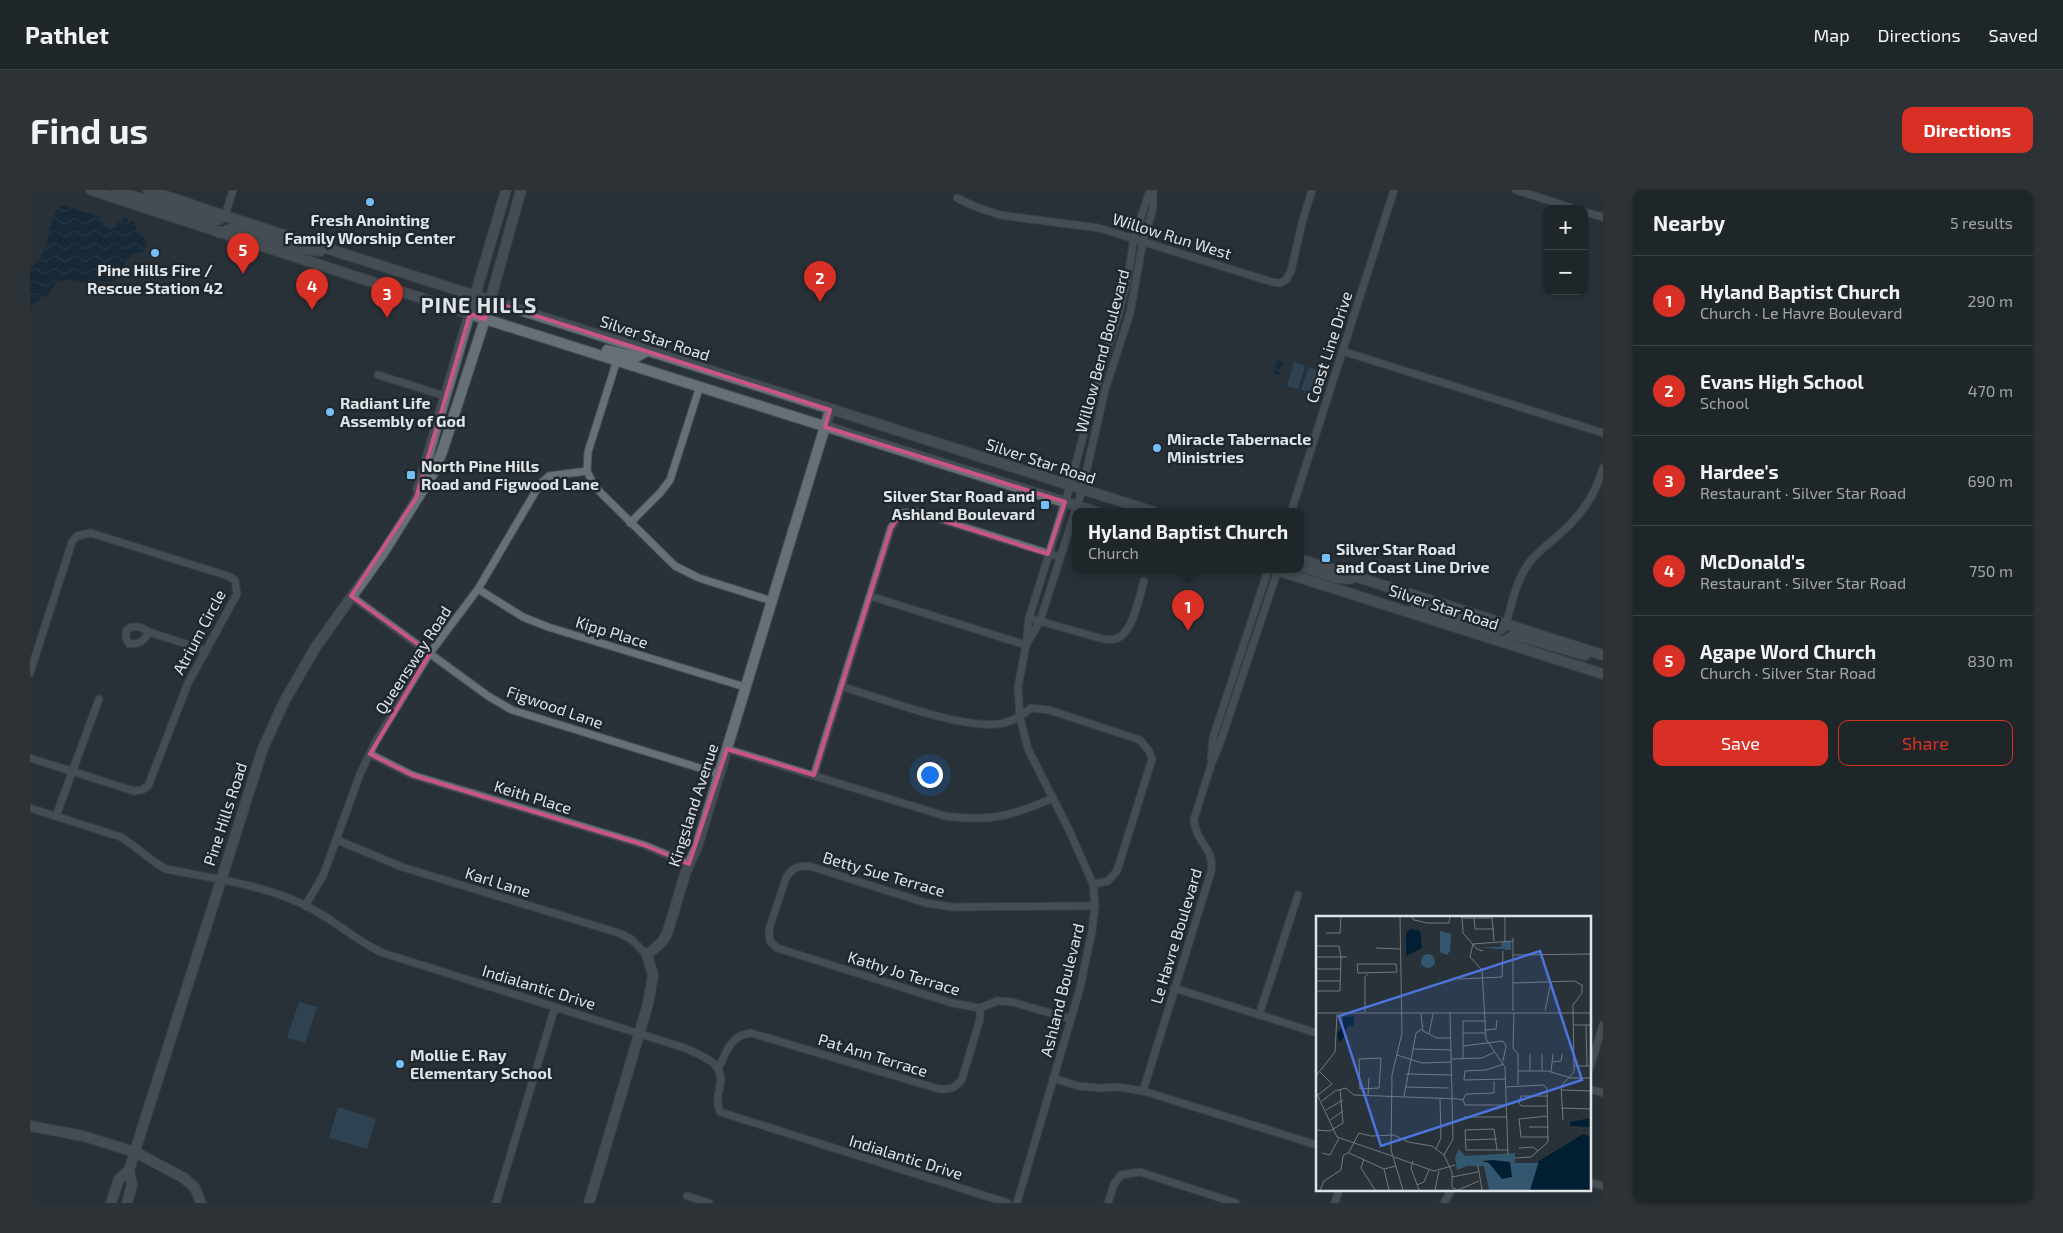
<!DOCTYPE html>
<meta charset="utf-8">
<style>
body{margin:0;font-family:"Exo 2",sans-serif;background:#2c3236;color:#f1f3f6}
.controls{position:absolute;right:15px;top:15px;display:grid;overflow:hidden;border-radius:10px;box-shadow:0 1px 4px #0004}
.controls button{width:45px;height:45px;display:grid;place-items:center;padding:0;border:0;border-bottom:1px solid #3c4347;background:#1f262a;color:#f1f3f6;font:25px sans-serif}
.you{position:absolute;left:899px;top:584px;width:18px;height:18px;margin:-12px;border:4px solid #fff;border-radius:50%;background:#1a73e8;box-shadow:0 0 0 8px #1a73e833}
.badge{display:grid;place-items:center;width:32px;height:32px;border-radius:50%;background:#d93025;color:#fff;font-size:16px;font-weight:700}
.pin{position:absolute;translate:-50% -41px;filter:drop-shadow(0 1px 2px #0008)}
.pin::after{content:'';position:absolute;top:26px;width:18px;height:15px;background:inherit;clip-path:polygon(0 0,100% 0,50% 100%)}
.popup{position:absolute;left:1042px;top:318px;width:232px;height:65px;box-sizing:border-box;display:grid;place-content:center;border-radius:10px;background:#1f262a;filter:drop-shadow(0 1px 4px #0005);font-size:16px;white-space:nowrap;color:#a1a5a8}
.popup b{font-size:19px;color:#f1f3f6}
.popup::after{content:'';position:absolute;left:50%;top:100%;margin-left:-10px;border:10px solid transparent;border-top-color:#1f262a}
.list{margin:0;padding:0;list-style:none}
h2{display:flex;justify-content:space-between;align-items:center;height:65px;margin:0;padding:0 20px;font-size:21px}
h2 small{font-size:16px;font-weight:400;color:#a1a5a8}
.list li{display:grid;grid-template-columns:32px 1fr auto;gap:15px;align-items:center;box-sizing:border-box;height:90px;padding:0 20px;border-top:1px solid #3c4347}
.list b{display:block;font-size:19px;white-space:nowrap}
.list p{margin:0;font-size:16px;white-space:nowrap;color:#a1a5a8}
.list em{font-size:16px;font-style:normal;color:#a1a5a8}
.actions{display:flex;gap:10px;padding:15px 20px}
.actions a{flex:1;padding:11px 0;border:1px solid #d93025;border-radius:10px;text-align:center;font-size:18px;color:#d93025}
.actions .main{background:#d93025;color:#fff}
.map{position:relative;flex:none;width:1573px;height:1013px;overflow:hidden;border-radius:10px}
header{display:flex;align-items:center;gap:30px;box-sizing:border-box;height:70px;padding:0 25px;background:#1f262a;border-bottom:1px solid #3c4347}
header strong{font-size:24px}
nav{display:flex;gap:28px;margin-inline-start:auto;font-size:18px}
.intro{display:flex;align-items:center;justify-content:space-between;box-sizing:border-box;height:120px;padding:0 30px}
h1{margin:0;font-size:35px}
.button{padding:12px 22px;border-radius:10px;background:#d93025;color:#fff;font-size:18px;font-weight:700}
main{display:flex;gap:30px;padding:0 30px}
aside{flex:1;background:#1f262a;border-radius:10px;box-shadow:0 1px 4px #0004}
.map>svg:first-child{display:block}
.park{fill:#345770}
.water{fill:url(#water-waves)}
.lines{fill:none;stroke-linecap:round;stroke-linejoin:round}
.street-casing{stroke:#474e53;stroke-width:9}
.secondary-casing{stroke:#474e53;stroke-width:12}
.street{stroke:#677077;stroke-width:7}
.secondary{stroke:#677077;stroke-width:10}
.marked{fill:none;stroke:#ca5585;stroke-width:4;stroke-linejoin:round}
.poi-dot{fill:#74c0f6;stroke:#20282e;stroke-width:2}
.labels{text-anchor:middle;stroke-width:5;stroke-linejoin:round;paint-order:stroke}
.poi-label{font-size:16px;font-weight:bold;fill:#dee4e8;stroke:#20282e;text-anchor:start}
.street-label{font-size:16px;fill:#dee4e8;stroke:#20282e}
.district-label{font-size:21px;font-weight:bold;letter-spacing:1px;fill:#dee4e8;stroke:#20282e}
.inset-road{fill:none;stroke:#71797e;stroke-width:1}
.view{fill:#4d74dc;fill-opacity:0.15;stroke:#4d74dc;stroke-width:2.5}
.inset-edge{fill:none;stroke:#dee4e8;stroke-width:2.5}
</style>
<header>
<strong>Pathlet</strong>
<nav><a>Map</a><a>Directions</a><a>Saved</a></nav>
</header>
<div class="intro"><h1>Find us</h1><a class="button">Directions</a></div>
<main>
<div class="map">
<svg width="1573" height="1013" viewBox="0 0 1573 1013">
<defs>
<pattern id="water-waves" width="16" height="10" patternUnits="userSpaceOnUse" patternTransform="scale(1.25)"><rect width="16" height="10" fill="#001f33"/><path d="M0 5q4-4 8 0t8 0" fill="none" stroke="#253f51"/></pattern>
</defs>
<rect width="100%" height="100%" fill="#293238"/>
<g class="park">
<path d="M1264,172L1275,176L1268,199L1257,196Z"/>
<path d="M1279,177L1288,180L1281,203L1271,200Z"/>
<path d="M269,812L287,817L275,853L257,848Z"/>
<path d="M308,917L346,929L337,959L299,948Z"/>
</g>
<g class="water">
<path d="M34,15L68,26L74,36L80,39L86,37L88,32L94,28L105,32V37L117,52L114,62C93,62 95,82 84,93L71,91L63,94L39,90L32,91L26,94L19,104L0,116V79C25,56 14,39 29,17Z"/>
<path d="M1247,170L1254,172L1249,185L1243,183Z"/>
</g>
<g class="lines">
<defs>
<g id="street">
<path d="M1486,0L1545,19"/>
<path d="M927,8L946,17L970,25L1069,38L1242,92L1250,93L1256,90L1261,81L1272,33L1282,0"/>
<path d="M1554,22L1573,27"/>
<path d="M195,26L203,0"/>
<path d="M1312,161L1573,243"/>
<path d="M587,170L558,262L557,281L564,296L645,376L669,388L742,411"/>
<path d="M348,185L415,206"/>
<path d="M1261,322L1364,0"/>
<path d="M600,333L630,303L640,290L670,196"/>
<path d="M448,399L493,427L518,437L715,497"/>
<path d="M321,406L458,506L482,520L689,584"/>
<path d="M840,406L996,455"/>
<path d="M999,428L1073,449C1077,449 1081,450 1085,449C1103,445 1109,407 1114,391"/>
<path d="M1476,434C1482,414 1486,390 1499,373C1506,364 1515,357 1524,349C1548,329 1564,309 1573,278"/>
<path d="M119,442C114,451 110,454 99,454L96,448V441L101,437H110L119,442L175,460"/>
<path d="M998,452L1010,431L1052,300L1075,200L1100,123L1113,51L1123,19V0"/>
<path d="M0,483L42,352L47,346L61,343L198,386L205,390L207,404L158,493L118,596L112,600L104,601L0,568"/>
<path d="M813,497C851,508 938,542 974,533C985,530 993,525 1001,518L1019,520L1110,550L1119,561L1122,569L1087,681L1078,691L1063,694"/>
<path d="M697,559L915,626C960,632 982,626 1023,608"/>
<path d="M340,564L382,585L614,655L659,674"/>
<path d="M1181,569L1183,548L1238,380"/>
<path d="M784,585L861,338L871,323L886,322L1030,367"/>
<path d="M0,618L91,647C107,657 119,670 136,679C185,689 240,695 284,720C308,733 328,752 353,763L655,858C672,866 695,873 690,895C688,909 686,909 690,922L978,1013"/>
<path d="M26,626L69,509"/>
<path d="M307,650L372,677L589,743L601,749L617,765"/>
<path d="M275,716L293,686L330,584L346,551L400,463L448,399L510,294L519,286L557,281"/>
<path d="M1144,798L1287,843"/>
<path d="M1229,825L1268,705"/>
<path d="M1041,829L982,812L967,811L950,818L922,813L747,758L740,751L739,739L756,688C762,678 767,676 779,676L896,713L922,717L1065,716"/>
<path d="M689,877C697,861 701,845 721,843L909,899C921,900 925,898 932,889L950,829V818"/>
<path d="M1559,880L1573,835"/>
<path d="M1023,888L1048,896L1072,898L1087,897L1113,901L1287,955"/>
<path d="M1559,899L1573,903"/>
<path d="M1113,901L1181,682C1185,657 1165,653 1164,629L1181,575L1190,553L1248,380"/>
<path d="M1559,992L1573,996"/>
<path d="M657,1006L679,1013"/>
<path d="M466,1013L525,817"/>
<path d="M987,1013L1050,798L1062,741L1065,716L1063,694L1040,642L998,559L990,528L988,497L996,455L999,428L1040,296L1066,197L1090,120L1098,86L1104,48L1120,0"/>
<path d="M1078,1013L1084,994L1091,985L1110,982L1206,1013"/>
<path d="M1305,1013L1309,999"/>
<path d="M1414,1013L1422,999"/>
</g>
<g id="secondary">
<path d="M61,0L455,129L1066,322"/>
<path d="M118,0L195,26L1124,322"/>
<path d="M84,5L97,4L180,31L188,30L195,26"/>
<path d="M190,43L203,38L213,39L275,59L290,61"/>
<path d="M577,160L606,167L617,161"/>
<path d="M388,300L476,0"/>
<path d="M1270,369L1573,465"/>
<path d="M1270,376L1307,388L1320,389"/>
<path d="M1246,380L1573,484"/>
<path d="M1385,418L1405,422L1464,441L1471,439L1476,434"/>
<path d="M1473,452L1485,445L1555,465"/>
<path d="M0,936L53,946L105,962L154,988L165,998L171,1013"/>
<path d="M81,1013L89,989L99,980"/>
<path d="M97,1013L102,995L99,980L233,558L254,512L285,458L353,363L402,285L412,262L455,129L491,0"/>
<path d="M559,1013L618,814L623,785L617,765L632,752L637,744L656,681L667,657L800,220"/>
</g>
</defs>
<use href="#street" class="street-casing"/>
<use href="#secondary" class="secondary-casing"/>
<use href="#street" class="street"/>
<use href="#secondary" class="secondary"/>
</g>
<path d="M0 0H1573V1013H0ZM460,111L800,220L795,237L1035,312L1018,364L886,322L871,323L861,338L784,585L697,559L659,674L614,655L382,585L340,564L400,463L321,406L386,308L440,124L455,129Z" fill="#293238" fill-opacity=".55" fill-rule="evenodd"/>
<path class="marked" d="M460,111L800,220L795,237L1035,312L1018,364L886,322L871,323L861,338L784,585L697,559L659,674L614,655L382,585L340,564L400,463L321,406L386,308L440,124L455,129Z"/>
<g class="poi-dot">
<circle cx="340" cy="12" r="5"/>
<circle cx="125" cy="63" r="5"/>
<circle cx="300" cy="222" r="5"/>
<circle cx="1127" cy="258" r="5"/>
<rect x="376" y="280" width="10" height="10" rx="2.5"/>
<rect x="1010" y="310" width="10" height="10" rx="2.5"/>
<rect x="1291" y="363" width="10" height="10" rx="2.5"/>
<circle cx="370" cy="874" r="5"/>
</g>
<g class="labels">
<g class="poi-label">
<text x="340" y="36" text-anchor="middle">Fresh Anointing<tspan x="340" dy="18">Family Worship Center</tspan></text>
<text x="125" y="86" text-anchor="middle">Pine Hills Fire /<tspan x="125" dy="18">Rescue Station 42</tspan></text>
<text x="310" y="219">Radiant Life<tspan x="310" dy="18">Assembly of God</tspan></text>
<text x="1137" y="255">Miracle Tabernacle<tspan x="1137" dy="18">Ministries</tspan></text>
<text x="391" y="282">North Pine Hills<tspan x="391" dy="18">Road and Figwood Lane</tspan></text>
<text x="1005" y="312" text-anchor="end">Silver Star Road and<tspan x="1005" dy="18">Ashland Boulevard</tspan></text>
<text x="1306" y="365">Silver Star Road<tspan x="1306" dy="18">and Coast Line Drive</tspan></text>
<text x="380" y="871">Mollie E. Ray<tspan x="380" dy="18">Elementary School</tspan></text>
</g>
<g class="street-label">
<text transform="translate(1142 46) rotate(17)" y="6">Willow Run West</text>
<text transform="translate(625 148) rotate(18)" y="6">Silver Star Road</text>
<text transform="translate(1299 157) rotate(-72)" y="6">Coast Line Drive</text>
<text transform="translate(1072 161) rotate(-75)" y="6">Willow Bend Boulevard</text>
<text transform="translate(1011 271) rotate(18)" y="6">Silver Star Road</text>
<text transform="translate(1414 417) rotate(18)" y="6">Silver Star Road</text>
<text transform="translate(169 442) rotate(-62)" y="6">Atrium Circle</text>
<text transform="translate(582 442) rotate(17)" y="6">Kipp Place</text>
<text transform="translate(383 470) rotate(-57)" y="6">Queensway Road</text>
<text transform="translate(525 517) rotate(19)" y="6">Figwood Lane</text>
<text transform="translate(503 607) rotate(17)" y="6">Keith Place</text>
<text transform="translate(663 615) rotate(-72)" y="6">Kingsland Avenue</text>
<text transform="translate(195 624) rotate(-72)" y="6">Pine Hills Road</text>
<text transform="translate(854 684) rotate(16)" y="6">Betty Sue Terrace</text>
<text transform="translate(468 692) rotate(17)" y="6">Karl Lane</text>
<text transform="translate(1146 746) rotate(-73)" y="6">Le Havre Boulevard</text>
<text transform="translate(874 783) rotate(17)" y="6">Kathy Jo Terrace</text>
<text transform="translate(509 797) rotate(17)" y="6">Indialantic Drive</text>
<text transform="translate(1032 800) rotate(-76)" y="6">Ashland Boulevard</text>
<text transform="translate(843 865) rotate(17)" y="6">Pat Ann Terrace</text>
<text transform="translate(876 967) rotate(17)" y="6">Indialantic Drive</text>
</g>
<g class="district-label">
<text x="449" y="123">PINE HILLS</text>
</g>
</g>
<g transform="translate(1286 726)">
<rect width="275" height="275" fill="#293238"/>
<path d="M124,15L135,18L134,35L131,39L124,36ZM186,26H195V34L162,31H185ZM105 45a7 7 0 1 1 14 0a7 7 0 1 1-14 0ZM143,233L149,240L199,237V247H241L265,274H173L168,250H151L141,254L139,241Z" fill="#345770"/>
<path d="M94,13L104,15L106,32L90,40V17ZM38,100V109L31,111L27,123L23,126L21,118L27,109V101ZM275,202V211L254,210V206ZM267,218L275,221V274H214L223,245ZM177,244L194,246L196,261L186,263L173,247L166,245Z" fill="#001f33"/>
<path class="inset-road" d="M84,1L86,117L76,159L75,234L87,274M96,1L98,4L111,7H133L134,1M146,1L147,17L161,33L167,35M189,1V25M146,2H176L178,25M158,2L159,13H178M10,17H24L25,1M197,22V95M0,30H23L25,41L24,75H0M60,32L84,33M197,39L275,38M0,41H31M41,48H80L81,56L42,57ZM0,53H25M166,53L170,123L189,151L192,239M166,54L154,41L157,28L197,25M142,63L186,61L187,35M0,65H24M197,67L258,65L266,69V77L257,89L258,156L245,170L247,204M229,95L235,66M49,96V61L52,58M0,97H275M198,97L197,132L202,138V169M105,98L107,115L121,122H135M258,109H275M270,109L271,150M168,114L180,113L181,104M147,117H169M113,118L117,98M147,130L187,125L190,130L187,145M97,133L135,134M214,138V155M226,138V155M81,139L106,147L135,146M65,142L63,172L44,173L43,143ZM135,143L166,142L179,136M147,143V105H170M237,146L245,145L246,138M188,148L170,154L149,155L148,164L190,163M258,150H275M202,155H232L255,162H275M235,156L237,138M90,158L135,159M0,160L19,136L21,98M89,171L133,172M190,171L228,169L231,173L232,226L215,241L199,242M245,174L275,175M0,176L21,221L76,240M2,179L16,168L4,156M52,179L53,162M88,180L100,117L106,113M232,180H205L203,187L205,190H232M147,184L150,178L178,177V165M6,185L19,175L30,172L38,179L142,183L147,184L149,189H191M245,192L275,193M10,194L27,184M232,200L203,203L205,221H233M148,201H191M14,204L27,195M213,211H233M0,214L14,215L27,207L24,173M149,224L181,223M203,232L217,231L222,235M120,233L125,222L124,183M150,234L149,214L178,213L181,234M150,234H192M6,237L14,239L23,222M33,237L68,253L80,250M128,239L137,223L134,96M78,241L118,255L139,249M48,243L45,252L59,274M97,245L95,252L103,274M162,250L166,274M68,253L73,274M136,261L162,256M101,269L108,266L113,254M4,274L8,265L25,254L27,240L33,236L43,217L55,220L78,219L92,226L116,230L128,239L136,256V271L141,274M119,274L123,255M142,274L163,265"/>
<path class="view" d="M224,35L266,164L65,230L23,100Z"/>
<rect width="275" height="275" class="inset-edge"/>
</g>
</svg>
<div class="controls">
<button>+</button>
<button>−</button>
</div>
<div class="you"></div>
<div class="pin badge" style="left:1158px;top:441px">1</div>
<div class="popup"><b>Hyland Baptist Church</b>Church</div>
<div class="pin badge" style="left:790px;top:112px">2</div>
<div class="pin badge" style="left:357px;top:128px">3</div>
<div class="pin badge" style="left:282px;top:120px">4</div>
<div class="pin badge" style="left:213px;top:84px">5</div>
</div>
<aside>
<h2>Nearby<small>5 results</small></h2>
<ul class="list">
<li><span class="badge">1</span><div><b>Hyland Baptist Church</b><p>Church · Le Havre Boulevard</p></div><em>290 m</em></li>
<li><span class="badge">2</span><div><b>Evans High School</b><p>School</p></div><em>470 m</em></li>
<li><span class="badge">3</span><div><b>Hardee's</b><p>Restaurant · Silver Star Road</p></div><em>690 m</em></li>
<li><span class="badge">4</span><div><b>McDonald's</b><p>Restaurant · Silver Star Road</p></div><em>750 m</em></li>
<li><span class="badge">5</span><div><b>Agape Word Church</b><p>Church · Silver Star Road</p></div><em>830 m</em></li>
</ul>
<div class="actions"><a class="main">Save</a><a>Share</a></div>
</aside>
</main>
